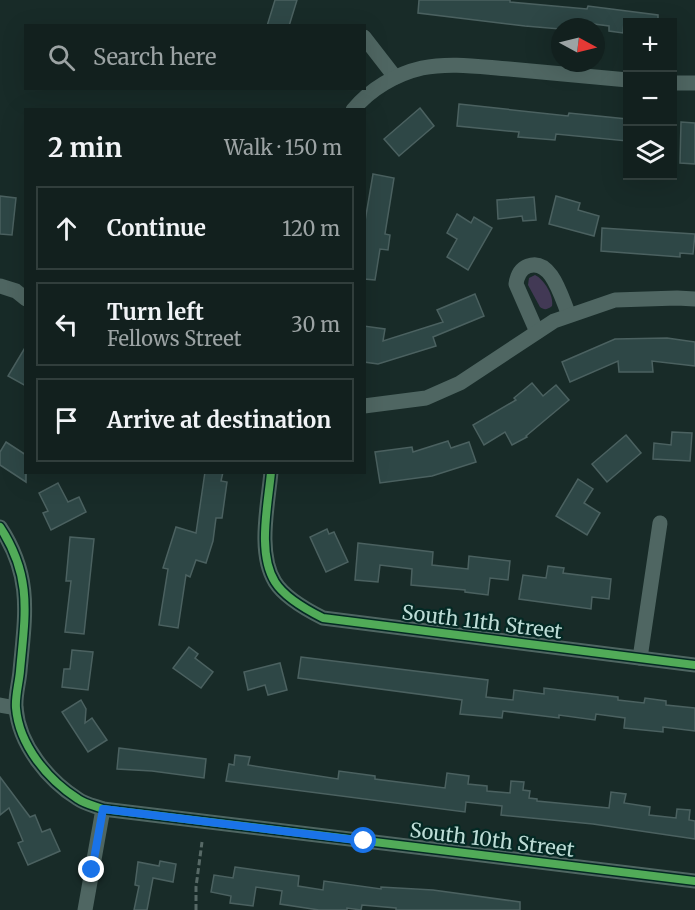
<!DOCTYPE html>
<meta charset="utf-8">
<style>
body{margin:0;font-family:Merriweather,serif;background:#1f2d2b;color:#f1f3f6}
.controls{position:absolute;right:18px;top:18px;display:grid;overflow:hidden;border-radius:0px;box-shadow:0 6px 24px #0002}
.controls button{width:54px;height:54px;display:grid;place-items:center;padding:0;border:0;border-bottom:2px solid #313e3c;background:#12201e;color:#f1f3f6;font:30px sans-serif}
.compass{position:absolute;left:551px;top:18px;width:54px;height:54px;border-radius:50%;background:#12201e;box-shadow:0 6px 24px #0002;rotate:97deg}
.stop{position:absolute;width:18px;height:18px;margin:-14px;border:4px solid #1a73e8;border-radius:50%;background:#fff}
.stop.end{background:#1a73e8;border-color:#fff;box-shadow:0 2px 6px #0008}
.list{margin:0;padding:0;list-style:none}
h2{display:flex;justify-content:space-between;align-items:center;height:78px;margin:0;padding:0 24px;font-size:26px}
h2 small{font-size:20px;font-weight:400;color:#9ca3a4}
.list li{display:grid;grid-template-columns:39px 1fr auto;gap:18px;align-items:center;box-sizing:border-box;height:84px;margin:0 12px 12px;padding:0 12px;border:2px solid #313e3c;border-radius:0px}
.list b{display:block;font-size:22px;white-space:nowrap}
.list p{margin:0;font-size:20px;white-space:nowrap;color:#9ca3a4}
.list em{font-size:20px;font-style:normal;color:#9ca3a4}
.icon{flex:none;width:33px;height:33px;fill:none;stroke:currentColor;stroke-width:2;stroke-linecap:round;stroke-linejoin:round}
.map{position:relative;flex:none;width:695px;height:910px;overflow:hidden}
.search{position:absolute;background:#12201e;box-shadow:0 6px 24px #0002;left:24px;top:24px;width:342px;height:66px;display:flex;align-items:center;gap:15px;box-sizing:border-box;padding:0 21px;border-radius:0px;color:#9ca3a4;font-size:22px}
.panel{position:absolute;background:#12201e;box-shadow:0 6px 24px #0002;left:24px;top:108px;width:342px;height:366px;border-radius:0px}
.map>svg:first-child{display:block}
.green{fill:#423955}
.building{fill:#2e4746;stroke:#4b6160;stroke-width:1.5}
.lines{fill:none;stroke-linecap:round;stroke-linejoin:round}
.path{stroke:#576966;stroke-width:3;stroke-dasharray:6 3;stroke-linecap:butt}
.minor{stroke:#4f6662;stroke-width:15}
.cycleway-casing{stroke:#042924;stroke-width:11}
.cycleway{stroke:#51ab58;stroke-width:8}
.route{stroke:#1a73e8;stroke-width:8}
.labels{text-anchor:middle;stroke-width:4.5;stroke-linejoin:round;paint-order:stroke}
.street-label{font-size:20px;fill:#bddcd6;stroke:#042924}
</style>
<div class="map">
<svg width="695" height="910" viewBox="0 0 695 910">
<rect width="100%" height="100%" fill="#182b28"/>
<path class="green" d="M535,275C544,279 554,296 552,306C547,310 544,310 540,307L528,285L529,278Z"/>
<g class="building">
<path d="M275,0H297L289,26H267Z"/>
<path d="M419,0H510V2L587,9L588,6L658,15V22H624L623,33L609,31V26L571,21V27H560V29L525,26L418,13Z"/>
<path d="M459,104L568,116L569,113L627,119V141L556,134L555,140L518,137L519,132L457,126Z"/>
<path d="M420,108L434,126L399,156L384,139Z"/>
<path d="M681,122L695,123V164L680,163Z"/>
<path d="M373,174L394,178L385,234L390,235L388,250L380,249L375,280L364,279V227Z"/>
<path d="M0,196L16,198L12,235L0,234Z"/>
<path d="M556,196L580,203L578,210L599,216L594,236L549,224Z"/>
<path d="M534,197L536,220L523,221L522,216L498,219L497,200Z"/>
<path d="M457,214L471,223L474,217L492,228L468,270L447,257L457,239L447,233Z"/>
<path d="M602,228L695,234L693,254L680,253V257L601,251Z"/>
<path d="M475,294L484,316L433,337L436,346L378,364L364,362V326L385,329L383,341L443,322L437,310Z"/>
<path d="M667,338L695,342V366L652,361L653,372H619L618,361L570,382L562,362L615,339Z"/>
<path d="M26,346V386L8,376Z"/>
<path d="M532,383L543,396L556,385L569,400L526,436L527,437L512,445L505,432L484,445L473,425L516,400L514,398Z"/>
<path d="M672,432L692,433L690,461L653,459L654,443L671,445Z"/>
<path d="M626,435L641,453L607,482L592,464Z"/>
<path d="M448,441L451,448L469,442L476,462L432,476L380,483L375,452L412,447L413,452Z"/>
<path d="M6,442L26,455V482L0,465V452Z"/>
<path d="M205,472H223L221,481L227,482L222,518H216L213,541L206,563L196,560L190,577L186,575L178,628L159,625L168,569L163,568L176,527L196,533Z"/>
<path d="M578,479L593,489L584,503L600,513L587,535L556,516Z"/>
<path d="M58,483L68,502L79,497L86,512L51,530L43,513L48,511L39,493Z"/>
<path d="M327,529L329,534L334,532L348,562L326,572L310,537Z"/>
<path d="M70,537L94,539L84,634L65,632L71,581H66Z"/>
<path d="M358,543L433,552L432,565L468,569L469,556L510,561L508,580L490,578L488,595L465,592V590L411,585L412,569L380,565L378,582L355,580Z"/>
<path d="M548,566L564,568L563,573L611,579L609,599L592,597L591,609L519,599L523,575L546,578Z"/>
<path d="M189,647L198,654L195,658L213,672L201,688L173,668Z"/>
<path d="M72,650L93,652L88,690L62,687L64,669H70Z"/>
<path d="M301,657L488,680L486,697L513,700L514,690L544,694V688L618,697V700L644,703L645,698L666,701V705L695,708V731L663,727V732L624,728L625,718L596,714L595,720L559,715V718L503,711L502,718L460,714L462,700L298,678Z"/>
<path d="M280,663L287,690L268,695L265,685L248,690L244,672Z"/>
<path d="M81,700L86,709L85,723L92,718L107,740L88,752L62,712Z"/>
<path d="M119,748L206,759L204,778L152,771L117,769Z"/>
<path d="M235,755L250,757L248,765L338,779L339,771L375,776V779L445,788L447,773L469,776L468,784L487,786V791L510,793L511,781L524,782L523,790L530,791L529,798L537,799V801L609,808L611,792L626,794L624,803L650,807L649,815L676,818L677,809L690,810L689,820L695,821V839L593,824L501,815L502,806L466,802L465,812L226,781L229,764L234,765Z"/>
<path d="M0,777L30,817L35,815L42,832L50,829L60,851L28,865L18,843L23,841L9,808L0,815Z"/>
<path d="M160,861L176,864L173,882L153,878L147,910H134L139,886L135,885L138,862L159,866Z"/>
<path d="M235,867L299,876L298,886L323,890L324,881L381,889V887L433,890L520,902V910H396V908L362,905L361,910L347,908V910H319L280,904L282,891L256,887L253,906L230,903L231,896L211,892L214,875L233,878Z"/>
</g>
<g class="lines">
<path class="path" d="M196,910V887L202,842"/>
<g class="minor">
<path d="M364,37L395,77"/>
<path d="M672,83H695"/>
<path d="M353,110C370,89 396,74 422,68C451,62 481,67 509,69C549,73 588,76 628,80"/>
<path d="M0,286L16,291L26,299"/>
<path d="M537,332L516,284C517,277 520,269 528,266C552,257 562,300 569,315"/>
<path d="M364,406L426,398L460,383L554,321L615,300L677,298L695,299"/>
<path d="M271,472C268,505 257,553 275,582C285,598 307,610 323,618L695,665"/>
<path d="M0,527C33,577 25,615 20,671C19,683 15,696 16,708C19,745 48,780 78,799C85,804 95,806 103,809L695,881"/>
<path d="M640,658L660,523"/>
<path d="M0,705L16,708"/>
<path d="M85,910L103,809"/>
</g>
<defs>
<g id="cycleway">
<path d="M271,472C268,505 257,553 275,582C285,598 307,610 323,618L695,665"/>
<path d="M0,527C33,577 25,615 20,671C19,683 15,696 16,708C19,745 48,780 78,799C85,804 95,806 103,809L695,881"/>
</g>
</defs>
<use href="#cycleway" class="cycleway-casing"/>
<use href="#cycleway" class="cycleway"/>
</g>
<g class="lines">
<path class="route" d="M92,870L103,809L364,841"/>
</g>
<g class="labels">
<g class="street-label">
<text transform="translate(482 622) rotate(7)" y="7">South 11th Street</text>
<text transform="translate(492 840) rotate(7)" y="7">South 10th Street</text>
</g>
</g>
</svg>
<div class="controls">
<button>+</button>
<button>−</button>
<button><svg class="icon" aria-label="layers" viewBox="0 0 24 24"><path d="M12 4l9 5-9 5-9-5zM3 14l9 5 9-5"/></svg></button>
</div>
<svg class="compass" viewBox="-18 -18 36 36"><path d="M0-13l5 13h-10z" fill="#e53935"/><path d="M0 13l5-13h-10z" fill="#9ca3a4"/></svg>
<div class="stop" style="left:364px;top:841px"></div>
<div class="stop end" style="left:92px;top:870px"></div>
<div class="search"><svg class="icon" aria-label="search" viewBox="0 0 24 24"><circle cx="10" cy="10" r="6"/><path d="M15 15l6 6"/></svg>Search here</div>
<section class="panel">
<h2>2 min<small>Walk · 150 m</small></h2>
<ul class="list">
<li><svg class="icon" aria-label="ahead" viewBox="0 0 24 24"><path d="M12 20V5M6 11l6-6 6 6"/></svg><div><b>Continue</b></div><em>120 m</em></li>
<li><svg class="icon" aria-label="left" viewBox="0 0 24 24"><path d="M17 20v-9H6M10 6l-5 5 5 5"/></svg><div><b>Turn left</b><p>Fellows Street</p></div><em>30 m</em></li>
<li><svg class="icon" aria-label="arrive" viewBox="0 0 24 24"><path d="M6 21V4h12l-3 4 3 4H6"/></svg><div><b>Arrive at destination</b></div></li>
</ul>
</section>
</div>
